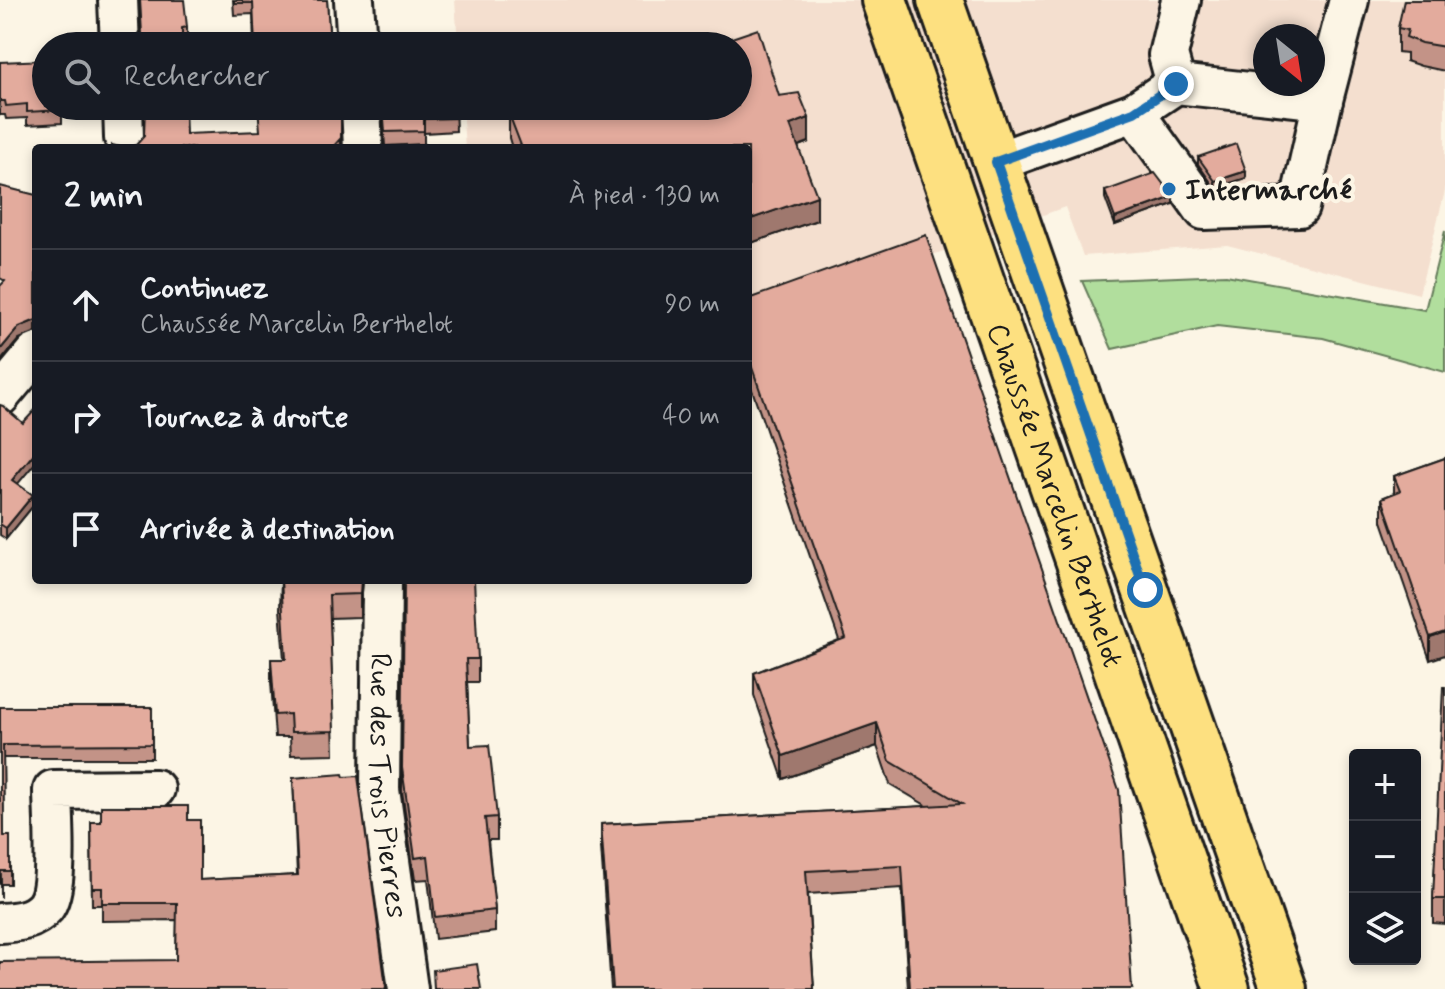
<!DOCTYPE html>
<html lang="fr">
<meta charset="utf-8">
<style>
body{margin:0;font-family:Mynerve,sans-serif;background:#242831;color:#f1f3f6}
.controls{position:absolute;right:24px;bottom:24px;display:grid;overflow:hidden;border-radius:8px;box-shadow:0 4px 12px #0003}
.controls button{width:72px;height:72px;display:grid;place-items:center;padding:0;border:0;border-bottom:2px solid #363941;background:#171b24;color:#f1f3f6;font:40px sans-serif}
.compass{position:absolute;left:1253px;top:24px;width:72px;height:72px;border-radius:50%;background:#171b24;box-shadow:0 4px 12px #0003;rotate:150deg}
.stop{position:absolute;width:24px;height:24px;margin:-18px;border:6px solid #1f6fb2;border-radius:50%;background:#fff}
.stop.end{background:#1f6fb2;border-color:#fff;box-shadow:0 2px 8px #0008}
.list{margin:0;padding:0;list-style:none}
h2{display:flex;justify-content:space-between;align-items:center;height:104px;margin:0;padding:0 32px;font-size:34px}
h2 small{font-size:26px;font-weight:400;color:#9ea1a6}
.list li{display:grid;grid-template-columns:52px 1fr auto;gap:24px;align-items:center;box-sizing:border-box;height:112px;padding:0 32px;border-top:2px solid #363941}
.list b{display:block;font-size:30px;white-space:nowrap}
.list p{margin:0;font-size:26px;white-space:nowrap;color:#9ea1a6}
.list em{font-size:26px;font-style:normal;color:#9ea1a6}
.icon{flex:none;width:44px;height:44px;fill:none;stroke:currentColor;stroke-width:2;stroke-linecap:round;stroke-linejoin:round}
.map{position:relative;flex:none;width:1445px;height:989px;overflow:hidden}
.search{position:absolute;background:#171b24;box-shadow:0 4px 12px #0003;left:32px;top:32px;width:720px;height:88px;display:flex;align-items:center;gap:20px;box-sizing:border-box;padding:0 28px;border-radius:44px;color:#9ea1a6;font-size:30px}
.panel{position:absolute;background:#171b24;box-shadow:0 4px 12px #0003;left:32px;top:144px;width:720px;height:440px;border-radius:8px}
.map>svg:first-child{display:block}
.built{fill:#f4dfcf;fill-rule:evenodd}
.green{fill:#b1de9d;stroke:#667d5c;stroke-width:2}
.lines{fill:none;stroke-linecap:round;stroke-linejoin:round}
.minor-casing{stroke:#1c1c1c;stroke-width:44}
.major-casing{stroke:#1c1c1c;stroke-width:50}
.minor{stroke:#fcf5e5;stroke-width:38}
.major{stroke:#fde080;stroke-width:44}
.wall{fill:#c39387;stroke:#1c1c1c;stroke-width:2}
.shaded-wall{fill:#9f786e;stroke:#1c1c1c;stroke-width:2}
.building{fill:#e3ab9d;stroke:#1c1c1c;stroke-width:2}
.route{stroke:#1f6fb2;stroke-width:10}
.poi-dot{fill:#1f6fb2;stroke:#fcf5e5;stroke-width:3}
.labels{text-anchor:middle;stroke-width:8;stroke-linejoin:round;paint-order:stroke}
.poi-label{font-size:30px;font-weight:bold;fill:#1c1c1c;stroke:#fcf5e5;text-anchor:start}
.street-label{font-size:30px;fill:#1c1c1c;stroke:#fcf5e5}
</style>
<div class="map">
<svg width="1445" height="989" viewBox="0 0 1445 989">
<rect width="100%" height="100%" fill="#fcf5e5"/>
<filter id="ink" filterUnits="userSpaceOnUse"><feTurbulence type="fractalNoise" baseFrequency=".0125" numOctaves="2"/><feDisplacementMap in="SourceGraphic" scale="16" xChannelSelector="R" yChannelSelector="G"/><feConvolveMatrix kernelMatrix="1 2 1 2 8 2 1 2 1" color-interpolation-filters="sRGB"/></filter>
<g filter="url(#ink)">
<path class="built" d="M455,0H1445V191L1419,294L1227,245L1083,256L1065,207L748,322V148H465L462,106H738V46H458ZM1265,36H1313V84H1265Z"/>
<path class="green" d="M1445,231V372L1323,338L1217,326L1112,349L1082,281L1226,275L1425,310Z"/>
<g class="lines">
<defs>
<g id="minor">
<path d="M118,0L120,46"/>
<path d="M354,0L357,46"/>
<path d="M1176,84L1168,55L1181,0"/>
<path d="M123,106L124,138"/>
<path d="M361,106L363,148"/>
<path d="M1134,112L1204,210L1299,207L1323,100"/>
<path d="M996,162L1134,112L1176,84L1323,100L1349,0"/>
<path d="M0,396L36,353"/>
<path id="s1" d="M382,580L380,790L408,989"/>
<path d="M0,923C17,922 33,921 45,907C60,888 53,815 53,790L155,789"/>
</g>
<g id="major">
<path id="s2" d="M884,0L1227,989"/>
<path d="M940,0L1284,989"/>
</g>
</defs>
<use href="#minor" class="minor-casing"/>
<use href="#major" class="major-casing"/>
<use href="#minor" class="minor"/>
<use href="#major" class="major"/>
</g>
<g class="wall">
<path d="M233,0H327L330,46H254L253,14L234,15Z"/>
<path d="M1445,0V71L1421,66L1406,61V53L1398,52V28Z"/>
<path d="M187,27V39L141,35Z"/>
<path d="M0,62L62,106V123L27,125V118L6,119L5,115H0Z"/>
<path d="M779,96L809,142L798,146L817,220L748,244V148H512L509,138V114Z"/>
<path d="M382,106H455L456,131L424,133V144L385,146Z"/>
<path d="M1198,157L1246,178L1215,188L1198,164Z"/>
<path d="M1105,191L1173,204L1115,225L1105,198Z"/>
<path d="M748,299L1132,989H908L902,888L808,894L814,989H611L601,847V824L927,806L890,784L877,746L783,779L754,695V673L839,640L748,378Z"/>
<path d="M0,405L18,484L33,506L6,539L0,535Z"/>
<path d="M1445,458L1430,660L1382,521V498L1394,493V476Z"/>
<path d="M281,580H363L360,617L330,618L334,754L291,755L290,737H275L271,682V659H284L280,609Z"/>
<path d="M404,580L478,659V682H467L470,746L497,817V840H488L495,910V932L435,939L428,879L415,880L402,791Z"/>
<path d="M1445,687V924L1433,923V899Z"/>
<path d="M0,707H152V758H3L4,836H10V884H1V898Z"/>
<path d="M293,778L386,989L176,960L177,920L102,921V905H92L91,822H101V806L188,820L200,880L297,875Z"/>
</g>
<g class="shaded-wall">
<path d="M809,118V142L790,149V125Z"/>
<path d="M341,138V148H332Z"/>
<path d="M1246,171V178L1215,188V181Z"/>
<path d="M817,196V220L748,244V220Z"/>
<path d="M1173,197V204L1115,225V218Z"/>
<path d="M36,320V332L19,339L0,362V350L19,327Z"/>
<path d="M36,451V462L12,491V480Z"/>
<path d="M33,495V506L6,539V528Z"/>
<path d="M361,580H363L360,617V594Z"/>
<path d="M1445,632V655L1430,660V637Z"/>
<path d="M877,723V746L783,779V756Z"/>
</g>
<g class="building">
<path d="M140,0H184L187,27L182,28V46H136L142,34Z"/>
<path d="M234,0H327L330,46H255L253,3H234Z"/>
<path d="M1404,0H1445V47L1421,43L1406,37L1408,30L1398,28Z"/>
<path d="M758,29L779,96L799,93L809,118L790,125L817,196L748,220V148H522L509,114L532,106H738V46H708Z"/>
<path d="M46,60V106H62V110L27,112V104L6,106L5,101H0V62Z"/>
<path d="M145,106H185L186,134L260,131L258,106H341V138L332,148H126L136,145L144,136Z"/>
<path d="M383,106H455L456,118L424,119V131L385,132Z"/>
<path d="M1236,144L1246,171L1215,181L1198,157Z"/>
<path d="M112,145L124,148H112Z"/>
<path d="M1155,173L1173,197L1115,218L1105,191Z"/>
<path d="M0,186L36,195V320L19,327L0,350V286L5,281L0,278Z"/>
<path d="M926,235L1119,790L1132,989H910L902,866L806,871L814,989H613L601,824L962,804L890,761L877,723L783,756L754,673L846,638L748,356V299Z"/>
<path d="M0,405L3,406L23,423L36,409V451L12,480L33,495L6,528L0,524Z"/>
<path d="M1445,458V632L1430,637L1382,498L1400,491L1394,476Z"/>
<path d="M281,580H361L360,594L329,595L334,731L291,732L290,714L275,715L271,659H286Z"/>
<path d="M404,580H474L478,659H466L470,746L489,745L497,817L485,818L495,910L435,917L428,856L415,858L402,768Z"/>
<path d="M1443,687H1445V899H1433Z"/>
<path d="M0,707H152V744L3,745L4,836H10V871H0L1,884H0Z"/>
<path d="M343,774L344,777L358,776L386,987L385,989H0V962L176,960L177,903H102V888H92L91,822H101V806H188V820H200V880L298,875L293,778Z"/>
<path d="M477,964L481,989H434L433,970Z"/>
</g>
</g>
<g class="lines" filter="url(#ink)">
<path class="route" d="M1145,590L996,162L1134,112L1176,84"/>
</g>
<circle class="poi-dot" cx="1169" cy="189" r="8"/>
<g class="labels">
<g class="poi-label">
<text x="1185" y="199">Intermarché</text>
</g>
<g class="street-label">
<text dy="10" stroke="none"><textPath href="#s2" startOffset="524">Chaussée Marcelin Berthelot</textPath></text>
<text dy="10" stroke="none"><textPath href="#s1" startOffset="206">Rue des Trois Pierres</textPath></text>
</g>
</g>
</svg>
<div class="controls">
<button>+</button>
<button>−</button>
<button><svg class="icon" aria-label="layers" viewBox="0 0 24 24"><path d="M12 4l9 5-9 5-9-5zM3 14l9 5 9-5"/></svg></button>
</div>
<svg class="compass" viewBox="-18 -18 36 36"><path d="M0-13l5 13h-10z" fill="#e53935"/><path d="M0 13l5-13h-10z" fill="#9ea1a6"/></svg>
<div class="stop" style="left:1145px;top:590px"></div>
<div class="stop end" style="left:1176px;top:84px"></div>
<div class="search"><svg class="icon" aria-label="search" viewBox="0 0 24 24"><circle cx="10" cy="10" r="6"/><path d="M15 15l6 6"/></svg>Rechercher</div>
<section class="panel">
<h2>2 min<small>À pied · 130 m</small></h2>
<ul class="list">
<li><svg class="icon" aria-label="ahead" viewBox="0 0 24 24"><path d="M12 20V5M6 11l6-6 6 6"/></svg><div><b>Continuez</b><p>Chaussée Marcelin Berthelot</p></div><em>90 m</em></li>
<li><svg class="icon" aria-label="right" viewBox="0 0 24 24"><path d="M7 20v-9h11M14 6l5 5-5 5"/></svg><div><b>Tournez à droite</b></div><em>40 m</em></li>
<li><svg class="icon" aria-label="arrive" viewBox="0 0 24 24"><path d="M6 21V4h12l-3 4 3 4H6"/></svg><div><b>Arrivée à destination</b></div></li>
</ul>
</section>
</div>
